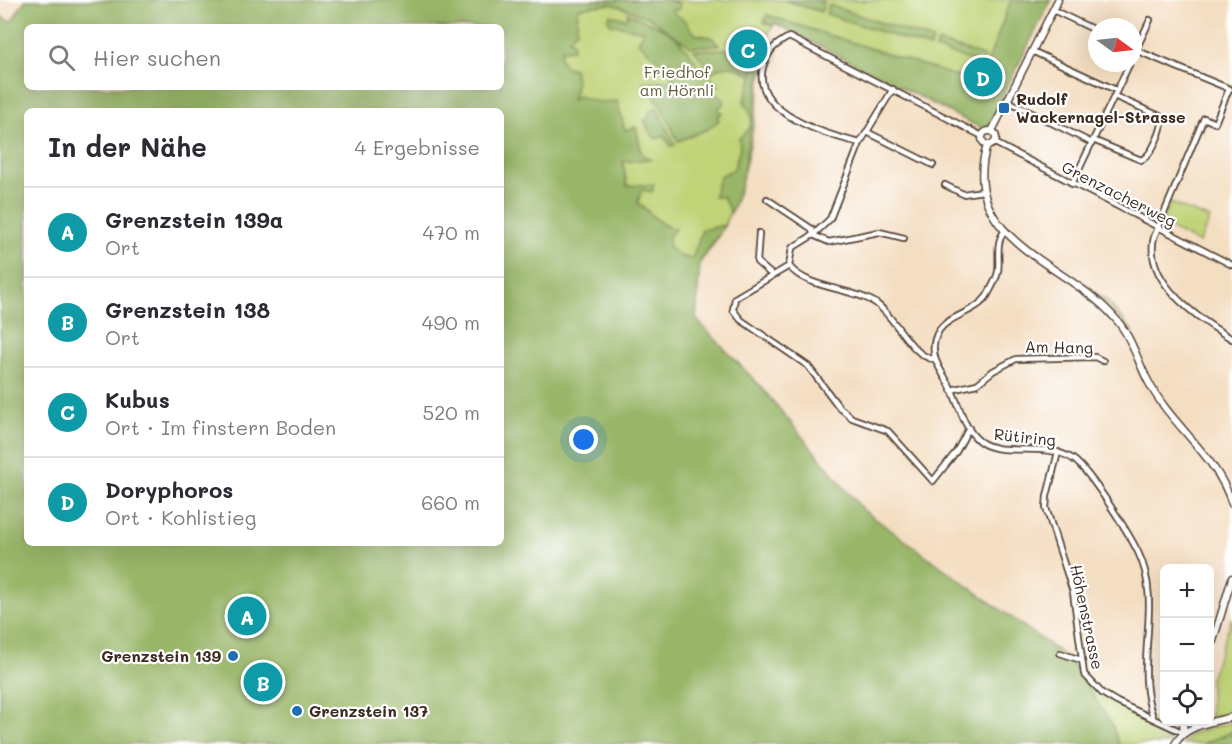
<!DOCTYPE html>
<html lang="de">
<meta charset="utf-8">
<style>
body{margin:0;font-family:Mali,sans-serif;background:#f7f7f7;color:#2b2b33}
.controls{position:absolute;right:18px;bottom:18px;display:grid;overflow:hidden;border-radius:9px;box-shadow:0 6px 24px #0002}
.controls button{width:54px;height:54px;display:grid;place-items:center;padding:0;border:0;border-bottom:2px solid #e1e1e2;background:#fff;color:#2b2b33;font:30px sans-serif}
.compass{position:absolute;left:1088px;top:18px;width:54px;height:54px;border-radius:50%;background:#fff;box-shadow:0 6px 24px #0002;rotate:105deg}
.you{position:absolute;left:584px;top:440px;width:21px;height:21px;margin:-15px;border:4px solid #fff;border-radius:50%;background:#1a73e8;box-shadow:0 0 0 9px #1a73e833}
.badge{display:grid;place-items:center;width:39px;height:39px;border-radius:50%;background:#1f6fb2;color:#fff;font-size:20px;font-weight:700}
.pin{position:absolute;translate:-50% -50%;border:3px solid #fff;box-shadow:0 2px 6px #0006}
.list{margin:0;padding:0;list-style:none}
h2{display:flex;justify-content:space-between;align-items:center;height:78px;margin:0;padding:0 24px;font-size:26px}
h2 small{font-size:20px;font-weight:400;color:#7c7c81}
.list li{display:grid;grid-template-columns:39px 1fr auto;gap:18px;align-items:center;box-sizing:border-box;height:90px;padding:0 24px;border-top:2px solid #e1e1e2}
.list b{display:block;font-size:22px;white-space:nowrap}
.list p{margin:0;font-size:20px;white-space:nowrap;color:#7c7c81}
.list em{font-size:20px;font-style:normal;color:#7c7c81}
.icon{flex:none;width:33px;height:33px;fill:none;stroke:currentColor;stroke-width:2;stroke-linecap:round;stroke-linejoin:round}
.map{position:relative;flex:none;width:1232px;height:744px;overflow:hidden}
.search{position:absolute;background:#fff;box-shadow:0 6px 24px #0002;left:24px;top:24px;width:480px;height:66px;display:flex;align-items:center;gap:15px;box-sizing:border-box;padding:0 21px;border-radius:9px;color:#7c7c81;font-size:22px}
.panel{position:absolute;background:#fff;box-shadow:0 6px 24px #0002;left:24px;top:108px;width:480px;height:438px;border-radius:9px}
.map>svg:first-child{display:block}
.green{fill:#c0d377;stroke:#7e7e4a;stroke-width:1.5}
.forest{fill:#98b568;stroke:#6a7043;stroke-width:1.5;fill-rule:evenodd}
.lines{fill:none;stroke-linecap:round;stroke-linejoin:round}
.street-casing{stroke:#574537;stroke-width:8}
.secondary-casing{stroke:#574537;stroke-width:9}
.street{stroke:#fff;stroke-width:4.5}
.secondary{stroke:#fff;stroke-width:6}
.poi-dot{fill:#1f6fb2;stroke:#fff;stroke-width:2}
.labels{text-anchor:middle;stroke-width:4.5;stroke-linejoin:round;paint-order:stroke}
.park-label{font-size:16px;fill:#635d39;stroke:#fff}
.poi-label{font-size:16px;font-weight:bold;fill:#3b2a1e;stroke:#fff;text-anchor:start}
.street-label{font-size:16px;fill:#3b2a1e;stroke:#fff}
</style>
<div class="map">
<svg width="1232" height="744" viewBox="0 0 1232 744">
<rect width="100%" height="100%" fill="#fff"/>
<filter id="ink" filterUnits="userSpaceOnUse"><feTurbulence type="fractalNoise" baseFrequency=".0167" numOctaves="2"/><feDisplacementMap in="SourceGraphic" scale="12" xChannelSelector="R" yChannelSelector="G"/><feConvolveMatrix kernelMatrix="1 2 1 2 8 2 1 2 1" color-interpolation-filters="sRGB"/></filter>
<filter id="wash" filterUnits="userSpaceOnUse"><feTurbulence type="fractalNoise" baseFrequency=".008" numOctaves="4" result="noise"/><feDisplacementMap in="SourceGraphic" scale="24" xChannelSelector="R" yChannelSelector="G"/><feGaussianBlur stdDeviation="1.35" result="paint"/><feColorMatrix in="noise" values="0 0 0 0 0 0 0 0 0 0 0 0 0 0 0 0 0 1.4 0 .05"/><feComposite in="paint" operator="in"/></filter>
<g filter="url(#wash)">
<rect width="100%" height="100%" fill="#f4dec2"/>
<g class="green">
<path d="M568,0H1051L985,130L775,23L768,33C757,104 749,207 700,262L663,251L634,224L621,151L569,100L543,48Z"/>
<path d="M1170,203L1210,219L1199,243L1165,226L1163,219Z"/>
<path d="M1073,276L1106,300L1133,331L1131,332L1104,301L1072,278Z"/>
<path d="M1232,617V713L1210,717V679Z"/>
<path d="M1086,681C1112,709 1140,710 1170,729L1171,735L1166,744H1116L1085,685Z"/>
<path d="M1232,722V732L1202,744H1182L1193,733Z"/>
</g>
<g class="forest">
<path d="M25,0H668L680,4L678,10L672,9V11L685,21L695,34L711,37L719,45L691,47L650,18L612,4L578,8L577,30L569,39L573,41V49L561,50L560,59L566,67L574,69C577,83 577,88 571,101L577,96L599,102L617,101L625,130L636,127L642,155L651,159L623,162L627,186L654,184L652,192L641,190L638,204C652,210 656,227 676,228L669,236V247L679,256L692,259L702,230L725,225L700,262L696,319L762,388L862,509L1070,660L1112,725L1119,744H0V16L11,22ZM27,27H501V87H27ZM27,111H501V543H27Z"/>
<path d="M784,0H815L824,3L821,12Z"/>
<path d="M1011,0H1051L985,130L775,23L772,26L764,22L767,15L987,86L992,72L986,66Z"/>
<path d="M829,5L933,40L930,48L826,14Z"/>
<path d="M628,13L660,27L677,38L696,61L662,63L638,42L644,31L611,24L608,20L610,15L626,19Z"/>
<path d="M938,42L984,56L982,64L935,49Z"/>
<path d="M728,49L742,56L756,57L750,75C737,66 725,62 712,73L694,50Z"/>
<path d="M760,54H764L741,185L731,213L723,197H713L720,176L734,169L740,147L739,138C755,128 754,115 744,101Z"/>
<path d="M701,65L719,86L710,87L725,102L718,109L722,113L717,117L719,120L708,129L678,141L659,103L643,82L674,80L665,66Z"/>
<path d="M657,108L675,145L671,146L664,136L656,139L651,134L644,120L647,119L651,110Z"/>
<path d="M1232,732V744H1202Z"/>
</g>
</g>
<g filter="url(#ink)">
<g class="lines">
<defs>
<g id="street">
<path d="M1053,10L1097,31"/>
<path d="M1133,49L1230,89"/>
<path d="M1032,51L1116,90"/>
<path d="M1133,56L1150,20"/>
<path d="M1229,89L1215,123L1204,118L1154,237C1143,282 1199,319 1232,339"/>
<path d="M1008,101L1092,143"/>
<path d="M867,132L933,165"/>
<path d="M1093,140L1141,160C1152,156 1164,127 1162,117L1114,96"/>
<path d="M860,143C827,135 751,113 763,67C768,51 774,45 789,37L982,136"/>
<path d="M995,143L1232,265"/>
<path d="M1072,184L1130,63"/>
<path d="M945,185L963,194L983,191"/>
<path d="M767,199L812,229L813,235L829,242L879,232L904,238"/>
<path d="M1004,232C995,243 1000,259 998,272C996,280 991,289 987,296C975,314 946,315 937,334C928,353 939,368 949,384C958,401 962,423 975,437C996,461 1042,439 1073,459C1090,471 1128,532 1138,552C1164,605 1133,662 1153,717"/>
<path d="M759,233L757,262L772,275"/>
<path d="M789,266L735,298L733,310L741,320L808,366L839,407L852,418L888,431L933,481L956,452L969,428"/>
<path d="M789,266L792,248L813,235L830,219L860,143L893,89"/>
<path d="M789,266C807,289 849,287 874,302C894,314 912,358 934,359"/>
<path d="M951,390L977,384L993,371L1016,359L1095,357L1103,361"/>
<path d="M1058,452L1047,496L1046,508L1073,592L1084,674L1102,693L1117,702L1184,733"/>
<path d="M1060,653L1081,660"/>
</g>
<g id="secondary">
<circle cx="989" cy="138" r="7"/>
<path d="M992,131L1058,0"/>
<path d="M987,145C958,241 1066,262 1114,317C1131,335 1137,360 1148,381C1171,426 1217,455 1232,504"/>
<path d="M1210,651L1232,578"/>
<path d="M1183,722L1184,733"/>
<path d="M1175,744C1185,725 1213,722 1232,717"/>
</g>
</defs>
<use href="#street" class="street-casing"/>
<use href="#secondary" class="secondary-casing"/>
<use href="#street" class="street"/>
<use href="#secondary" class="secondary"/>
</g>
</g>
<g class="poi-dot">
<rect x="998" y="102" width="12" height="12" rx="3"/>
<circle cx="233" cy="656" r="6"/>
<circle cx="297" cy="711" r="6"/>
</g>
<g class="labels">
<g class="park-label">
<text x="677" y="78">Friedhof<tspan x="677" dy="18">am Hörnli</tspan></text>
</g>
<g class="poi-label">
<text x="1016" y="105">Rudolf<tspan x="1016" dy="18">Wackernagel-Strasse</tspan></text>
<text x="221" y="662" text-anchor="end">Grenzstein 139</text>
<text x="309" y="717">Grenzstein 137</text>
</g>
<g class="street-label">
<text transform="translate(1119 194) rotate(27)" y="6">Grenzacherweg</text>
<text transform="translate(1059 347) rotate(1)" y="6">Am Hang</text>
<text transform="translate(1025 437) rotate(6)" y="6">Rütiring</text>
<text transform="translate(1087 617) rotate(78)" y="6">Höhenstrasse</text>
</g>
</g>
</svg>
<div class="controls">
<button>+</button>
<button>−</button>
<button><svg class="icon" aria-label="locate" viewBox="0 0 24 24"><circle cx="12" cy="12" r="6"/><path d="M12 2v4M12 18v4M2 12h4M18 12h4"/></svg></button>
</div>
<svg class="compass" viewBox="-18 -18 36 36"><path d="M0-13l5 13h-10z" fill="#e53935"/><path d="M0 13l5-13h-10z" fill="#7c7c81"/></svg>
<div class="you"></div>
<div class="pin badge" style="left:247px;top:616px;background:#0f9aa8">A</div>
<div class="pin badge" style="left:263px;top:682px;background:#0f9aa8">B</div>
<div class="pin badge" style="left:748px;top:49px;background:#0f9aa8">C</div>
<div class="pin badge" style="left:983px;top:77px;background:#0f9aa8">D</div>
<div class="search"><svg class="icon" aria-label="search" viewBox="0 0 24 24"><circle cx="10" cy="10" r="6"/><path d="M15 15l6 6"/></svg>Hier suchen</div>
<section class="panel">
<h2>In der Nähe<small>4 Ergebnisse</small></h2>
<ul class="list">
<li><span class="badge" style="background:#0f9aa8">A</span><div><b>Grenzstein 139a</b><p>Ort</p></div><em>470 m</em></li>
<li><span class="badge" style="background:#0f9aa8">B</span><div><b>Grenzstein 138</b><p>Ort</p></div><em>490 m</em></li>
<li><span class="badge" style="background:#0f9aa8">C</span><div><b>Kubus</b><p>Ort · Im finstern Boden</p></div><em>520 m</em></li>
<li><span class="badge" style="background:#0f9aa8">D</span><div><b>Doryphoros</b><p>Ort · Kohlistieg</p></div><em>660 m</em></li>
</ul>
</section>
</div>
